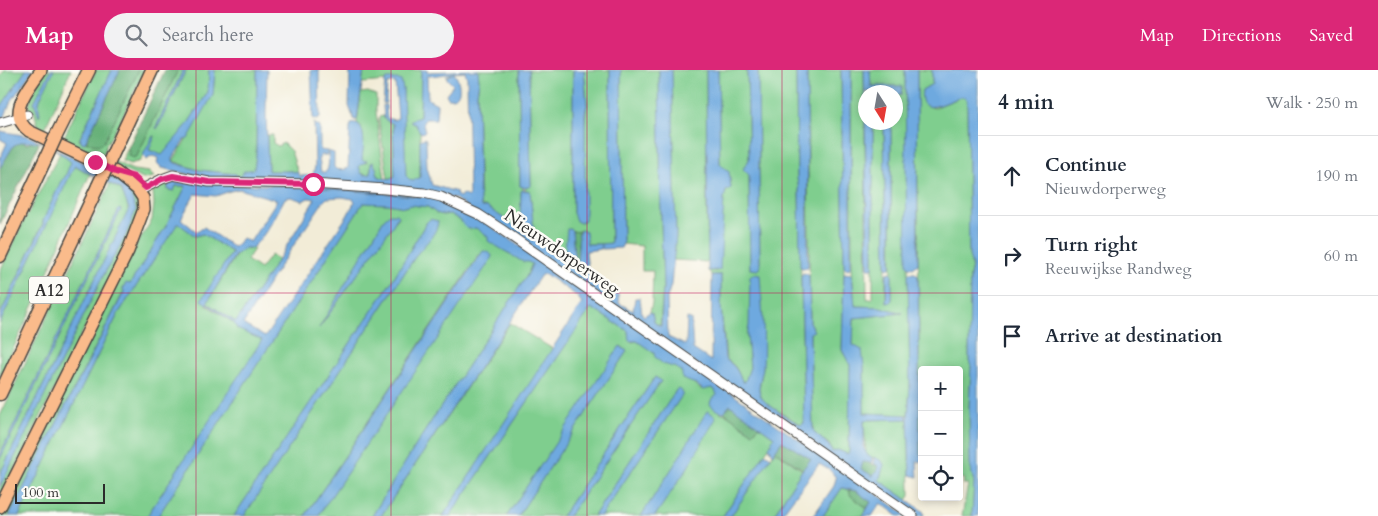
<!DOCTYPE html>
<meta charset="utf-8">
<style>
body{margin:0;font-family:Cardo,serif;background:#f2f2f3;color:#1f2937}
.controls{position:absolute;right:15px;bottom:15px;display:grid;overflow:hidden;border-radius:5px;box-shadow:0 2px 8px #0003}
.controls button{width:45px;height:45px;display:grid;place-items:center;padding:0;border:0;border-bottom:1px solid #e0e1e3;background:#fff;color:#1f2937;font:25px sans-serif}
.compass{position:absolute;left:858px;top:15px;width:45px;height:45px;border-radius:50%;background:#fff;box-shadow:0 2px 8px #0003;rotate:169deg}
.scale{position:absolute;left:15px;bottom:12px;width:90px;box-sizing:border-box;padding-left:5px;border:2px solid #2b2b2b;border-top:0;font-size:14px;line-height:18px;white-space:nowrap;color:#2b2b2b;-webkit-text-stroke:4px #fdfcf7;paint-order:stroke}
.stop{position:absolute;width:15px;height:15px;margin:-11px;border:4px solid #db2777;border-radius:50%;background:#fff}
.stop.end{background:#db2777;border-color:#fff;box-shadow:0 1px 5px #0008}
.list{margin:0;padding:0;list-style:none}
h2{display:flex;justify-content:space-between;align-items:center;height:65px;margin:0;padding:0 20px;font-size:21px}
h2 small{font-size:16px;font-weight:400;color:#747a83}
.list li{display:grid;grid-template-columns:32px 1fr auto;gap:15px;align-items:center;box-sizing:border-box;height:80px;padding:0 20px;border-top:1px solid #e0e1e3}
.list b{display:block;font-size:19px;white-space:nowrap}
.list p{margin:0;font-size:16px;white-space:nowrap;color:#747a83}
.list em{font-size:16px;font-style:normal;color:#747a83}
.icon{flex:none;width:28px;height:28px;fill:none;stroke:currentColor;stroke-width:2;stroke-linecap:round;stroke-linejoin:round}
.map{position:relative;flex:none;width:978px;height:446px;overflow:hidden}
header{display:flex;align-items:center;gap:30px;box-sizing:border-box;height:70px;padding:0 25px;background:#db2777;color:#fff}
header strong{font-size:24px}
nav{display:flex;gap:28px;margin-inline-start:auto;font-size:18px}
.search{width:350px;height:45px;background:#f2f2f3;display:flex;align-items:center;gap:12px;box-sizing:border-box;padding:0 18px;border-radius:28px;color:#747a83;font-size:19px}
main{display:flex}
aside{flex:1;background:#fff}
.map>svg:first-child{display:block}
.green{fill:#7fce8e;stroke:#557c5c;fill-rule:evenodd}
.forest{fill:#67b179;stroke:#496e52}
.water{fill:#6ea9df;stroke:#4c6a85;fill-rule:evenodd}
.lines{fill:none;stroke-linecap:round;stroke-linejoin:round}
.minor-casing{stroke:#494845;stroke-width:11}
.major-casing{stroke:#494845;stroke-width:14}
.highway-casing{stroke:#494845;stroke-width:15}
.minor{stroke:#fff;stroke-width:9}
.major{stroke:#fabb8b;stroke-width:11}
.highway{stroke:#fabb8b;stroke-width:12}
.highway-bridge-casing{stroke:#494845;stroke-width:15;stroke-linecap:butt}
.highway-bridge{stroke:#fabb8b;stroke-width:12}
.route{stroke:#db2777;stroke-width:6}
.grid{fill:none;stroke:#c2185b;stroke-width:1;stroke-opacity:0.55}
.labels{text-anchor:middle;stroke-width:5;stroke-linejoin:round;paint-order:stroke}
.shield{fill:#fdfcf7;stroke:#6a6a68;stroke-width:1}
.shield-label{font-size:16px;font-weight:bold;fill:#2b2b2b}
.street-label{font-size:18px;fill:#2b2b2b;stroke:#fdfcf7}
</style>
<header>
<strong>Map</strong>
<div class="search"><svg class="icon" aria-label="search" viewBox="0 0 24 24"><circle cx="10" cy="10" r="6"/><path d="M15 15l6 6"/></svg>Search here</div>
<nav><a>Map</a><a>Directions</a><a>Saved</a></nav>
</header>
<main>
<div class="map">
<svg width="978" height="446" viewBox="0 0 978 446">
<rect width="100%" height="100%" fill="#fdfcf7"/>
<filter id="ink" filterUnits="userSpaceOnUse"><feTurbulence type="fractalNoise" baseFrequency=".02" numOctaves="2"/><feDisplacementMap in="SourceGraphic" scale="10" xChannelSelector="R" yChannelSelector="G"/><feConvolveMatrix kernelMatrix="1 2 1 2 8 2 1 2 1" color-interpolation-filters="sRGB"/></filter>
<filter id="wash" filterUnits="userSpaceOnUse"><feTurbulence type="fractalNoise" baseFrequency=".0096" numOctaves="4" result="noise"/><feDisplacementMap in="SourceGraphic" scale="20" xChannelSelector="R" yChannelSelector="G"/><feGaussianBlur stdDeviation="1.12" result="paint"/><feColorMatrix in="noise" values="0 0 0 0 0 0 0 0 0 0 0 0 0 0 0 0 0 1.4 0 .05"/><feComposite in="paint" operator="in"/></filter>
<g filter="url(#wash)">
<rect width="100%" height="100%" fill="#f2ecd7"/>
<g class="green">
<path d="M5,0H26L0,38V6Z"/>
<path d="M45,0H71L44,61L38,56L34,42H28C29,26 37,14 45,0Z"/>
<path d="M96,0H112L79,70L85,73L86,72C92,74 99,76 104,72L139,0H144L120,52L106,75L104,84L62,71Z"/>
<path d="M178,0H183L156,57L157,59L186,0H209L208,22L187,55L162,86L149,80L155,66L140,91L130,94L122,91L127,80L137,86Z"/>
<path d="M215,0H257L256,85L254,99L243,102L241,107L238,106L236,104L198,100L173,91L213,25Z"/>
<path d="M364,0H421L420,48L411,50V53L415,54L420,62V107L414,111L410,110L405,106L403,19C401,17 400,14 398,12C394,9 370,13 362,13Z"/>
<path d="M478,0H519L520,116L523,117V120L521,122L520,157L518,158L487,137L480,136L477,23L479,11Z"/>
<path d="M529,0H573V143L587,35L584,0H610L611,174H587L581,160L575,162L570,159L565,182L562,184L556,178L536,168L534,171L531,169L534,163L530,121L526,120L525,118L531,116Z"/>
<path d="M621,0H659L661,148L663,218L660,256L654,252L652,243L650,242L652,233L653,201H642V176L623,174Z"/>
<path d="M672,0H706L707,152L708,192L673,190L676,166Z"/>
<path d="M718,0H747L749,90L744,97L749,104L750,199L760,198L758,0H796L797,108L799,120L804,353L801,355L764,332L760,324L759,319L763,298L749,256L747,265L750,297L745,312H743C736,300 739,298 726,289L721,236V205H712L708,201H717L724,128L726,121L731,117L729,102L720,95Z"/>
<path d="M807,0H841L844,203L842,280L850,295L849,384H847L838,380L833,383L829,374L816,365L813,360L810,271V263L813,258L810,254Z"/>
<path d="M851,0H864L867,229L873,228V53H884L886,221V232L889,233L892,230L891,53L896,52V26L901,25L902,17L871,16L870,2V0H905L910,315L908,345L864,343V296L853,275L854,248L902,243L880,237L855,236L854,233L852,197Z"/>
<path d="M917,0H932V14L922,20L926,35L934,38L961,27H965L967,30L969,185L972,197L970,206L969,291L971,296L969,337L970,395L974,413L972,446H962L968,414H963L964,409L959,408V300H922V385H920Z"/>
<path d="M368,22L376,25V42L385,109L378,106L376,98L371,93V104L369,105L361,103L359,96L367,92L362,90L363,65L361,56L357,53L361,23Z"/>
<path d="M383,46L384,49L393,54L395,106L388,109L379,52V47Z"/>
<path d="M267,65H273V73L278,76L283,73L291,81L298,103L291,101H268Z"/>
<path d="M71,77L91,81L133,100L149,102L154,107L143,109Z"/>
<path d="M60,83L70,90L71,93L65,107L61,111L43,151V153L0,245V201L23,153Z"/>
<path d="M74,95L90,104L35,232L0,307V253Z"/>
<path d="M93,97L119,109L137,122L141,144L0,429V417L103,206L125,167L136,140L128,118Z"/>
<path d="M165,113L168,114V120L176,116H186L166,156L130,214H126L123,219L124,221L9,446H0L130,185L152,150L154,134L153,121L156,117Z"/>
<path d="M110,114L122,120C124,125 129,137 128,142L0,404V389L121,139L119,140L0,384V346Z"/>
<path d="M363,133L388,134L404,137L411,135L428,137L436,143L443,145L450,144L461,151L469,159L476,158L532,193L528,204L423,364L372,446H318L492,186L479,185L305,446H244L417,184L438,155L426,153L392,211L234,446H158ZM396,144L398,146L397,149L322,254L384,149Z"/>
<path d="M178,152L195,166L203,164L232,182L206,235L234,253L237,258L263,270L147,446H19L118,244Z"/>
<path d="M245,178L254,179L247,190L260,199L271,185L278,190L236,252L207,233L236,185Z"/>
<path d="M591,238L628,261L632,272L637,271L677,298L700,319C707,318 713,317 717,322L720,342L728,345L753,363L759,356L775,368L723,446H655L688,397H673L641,446H601L683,324L677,319L594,446H569L661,311L655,307L562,446H518L627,281L621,276L507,446H450Z"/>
<path d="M510,253L553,279L443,446H381Z"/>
<path d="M908,349L910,419V426L907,430L879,410L882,402V391L868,386L866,383L864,350Z"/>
<path d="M775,381L802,400L773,446H731Z"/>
<path d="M842,418L848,420L851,426L867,438L863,446H823Z"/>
</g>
<g class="forest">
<path d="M120,0H139L104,72C98,77 92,74 86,72Z"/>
<path d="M165,0H178L137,86L133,88L128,86L129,81L127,80Z"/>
<path d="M35,71L39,74L0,154V98L15,74L23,72L27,74Z"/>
<path d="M572,161L579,162L577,195L575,194Z"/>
<path d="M730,335L759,356L753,363L724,342Z"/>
<path d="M782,371L811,389L804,400L775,381Z"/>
<path d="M863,392H867L878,396L877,401L873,406L861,399Z"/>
<path d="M848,420L856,421L871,432L867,438L851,426Z"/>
</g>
<g class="water">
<path d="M26,0H33L10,33L4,49L0,50V38Z"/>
<path d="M51,0H54L38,33L40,44L39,46L34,32Z"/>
<path d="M112,0H120L85,73L81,72L80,68Z"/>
<path d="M183,0H186L157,59L156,57Z"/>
<path d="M209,0H215L213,25L188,69L184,70L173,88V91L175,93L198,100L236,104L238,106H241L244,101L254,99L256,85L257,0H267L266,43L268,101H291L298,103L299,106L313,105L315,96L314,53L320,57V80L327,81V85H321L319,88L321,102H326C330,96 328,88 328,81L334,83V97L336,99C340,100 344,100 348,98L350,58L351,54L357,53C367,62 363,78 362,90L367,91L359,96L361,103L365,105L371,104V93L373,92L376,98L378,106C383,109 391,110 395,106L393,54L384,49L383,35H386L387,48L394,50L398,48L395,12L387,14L386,33H383L385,11L387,9H397L401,11L403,19L406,106L410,110L413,111L420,107V70L425,68L426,70L427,97L432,115L457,122L456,125L460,127L462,124L468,127L469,124L467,8L465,2C452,2 440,6 427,6L428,29L437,34L436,49H426L423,52L425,62L421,63L415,54L411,53V50L420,47L421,0H427V2L478,0L479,11L477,23L479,123L481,137H487L518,158L520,157L521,121L523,120L530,121L534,163L532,165V170H534L537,167L544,169L563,184L565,182L567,159H570L572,161L575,194L577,195L579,162L581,160L586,162L587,174H601V179L586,181L588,204L608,221L618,224L619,233L633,241L635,228H640L642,244L644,246L650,242L652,243L654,252L659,256H661L663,218L661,148L659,0H672L676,166L671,215L667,228L668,267L685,275L686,273L687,248L691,249L693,279L711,291L712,205H721V236L725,289C738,298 736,300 743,312H745L750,297L747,265L749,256L750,206L753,204L760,205C762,235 765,266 763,297C762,307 756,318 761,327C766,335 792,350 801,355L804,353L801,206L803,203L807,204L809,206L810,254L814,261L810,263V271L813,360C819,370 829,371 832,382L838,380L847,384L849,383L850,295L842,280L844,203L852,204L855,236L880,237L903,243L854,248L853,275L862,280L864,296V343L907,345V349L864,350V379L868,386L872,387V393L863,392L861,399L873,406L877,401L878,396L874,393V387L882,391L884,395L879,410L923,441L924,445L918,446L454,128L210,109L162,98L157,93L158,88L153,86L146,90L143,85L153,66H155L149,80L162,85L187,55L208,22Z"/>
<path d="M311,0H319L320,48L317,50L313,49Z"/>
<path d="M350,0H364L357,50H354L349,36Z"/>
<path d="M519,0H529L531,116L525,118L520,116Z"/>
<path d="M573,0H584L587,35L585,43V150L580,153L576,151L573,143Z"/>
<path d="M610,0H621L623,174L621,178L602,179L601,174L611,173Z"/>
<path d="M706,0H718L720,94L729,102L731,118L726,121L724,128L720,200L708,201Z"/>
<path d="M747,0H758L760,198L758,200L750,199L749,105L743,99L749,90Z"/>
<path d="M796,0H807L808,196L807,198H802L800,196L799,120L797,108Z"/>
<path d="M841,0H851V198L846,199L844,196Z"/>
<path d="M864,0H870L871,16H902L901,25L896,26V22H866V52L873,53V198H868Z"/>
<path d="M905,0H917L918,194L913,198L909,197L907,195Z"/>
<path d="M932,0H978V446H972L974,413L970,395L969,337L971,296L969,291L970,206L972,197L969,185L967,30L965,27H961C948,31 917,50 922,20L932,14Z"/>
<path d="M454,3C461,12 463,30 448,28L446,24L453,15L447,9V6Z"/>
<path d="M884,53H891V198H887L886,195Z"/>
<path d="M0,61L28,66L93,97L128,118L136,140L125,167L103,206L0,417V404L129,139L121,119L90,104L75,95L0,253V245L43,154V151L61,111L65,107L71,92L56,80L40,72H23L14,75L0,98V88L7,73L0,69Z"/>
<path d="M177,112L310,117L435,128L476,146L908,446H898L881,433L872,446H863L871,432L856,421L842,418L823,446H813L834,416L836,408L831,401L819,394L780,446H773L802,400L811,389L782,371L773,384L769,377L774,367L730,335L724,342C719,342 713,339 710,334L711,330L717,325L715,320L712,318L703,320L696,314L682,309V303L677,298L663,294L655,287L654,283L637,271H629L628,261L591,238L450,446H443L582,233L577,226L545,204L541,205L381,446H372L423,364L528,204L532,194L528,192H523L488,171V167L476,158L469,159L464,156L461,151L450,144L443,145L436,143L428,137L411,135L404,137L388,134L363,133L158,446H147L262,270L237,259L234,253L201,230L232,182L203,164L195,166L178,153L118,244L19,446H9L124,222L123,219L126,213L130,214L166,156L186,116H176L174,121L168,120V114ZM239,119L277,130L250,172L242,168L237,175L233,177L204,157L197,162L181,149L195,124L216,126L230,121ZM291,127L303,131L308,128L315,129L278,190L236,252L207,233L235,185L245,178H252C267,164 276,145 285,128ZM342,127L353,129L355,131L347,146L265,267L243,254L285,188L323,132L327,128Z"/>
<path d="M119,139L121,140L0,389V384Z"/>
<path d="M390,144H396L398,146L393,155L319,258L384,149Z"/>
<path d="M430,149L438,151C438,163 424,175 417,184L244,446H234L392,211L426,153Z"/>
<path d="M483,181C487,181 490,182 492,186L490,191L318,446H305Z"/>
<path d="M891,202L892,203V230L889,233L886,232L887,203Z"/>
<path d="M909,203H915L918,206L920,385H922V391L917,392L918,407L910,405L908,349L910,315L908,205Z"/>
<path d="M620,276L627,281L518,446H507Z"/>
<path d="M655,307L661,311L569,446H562Z"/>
<path d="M677,319L681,320L683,324L601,446H594Z"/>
<path d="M707,341L714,345L716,348L688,397L655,446H641L673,397Z"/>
<path d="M765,383L771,387L731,446H723Z"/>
</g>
</g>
<g filter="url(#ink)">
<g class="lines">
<defs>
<g id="minor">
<path d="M0,53L27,45"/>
<path d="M139,121L162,109L173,105L209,112L313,114L385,119L424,123L441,127L478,144L501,159L913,446"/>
</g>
<path id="major" d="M0,437L128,181L144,139L143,128L137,119L116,102L29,61C5,43 30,17 41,0"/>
<g id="highway">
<path d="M56,66L89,0"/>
<path d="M115,79L152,0"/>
<path d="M0,186L50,79"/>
<path d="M0,324L98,116"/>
</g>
</defs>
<use href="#minor" class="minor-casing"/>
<use href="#major" class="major-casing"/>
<use href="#highway" class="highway-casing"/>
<use href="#minor" class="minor"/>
<use href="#major" class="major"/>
<use href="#highway" class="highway"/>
<defs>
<g id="highway-bridge">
<path d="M50,79L56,66"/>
<path d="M98,116L115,79"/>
</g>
</defs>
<use href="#highway-bridge" class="highway-bridge-casing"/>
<use href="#highway-bridge" class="highway-bridge"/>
</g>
</g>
<g class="lines" filter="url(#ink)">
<path class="route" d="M95,92L116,102L134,107L146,118L162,109L173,106L209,112L313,114"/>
</g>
<path class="grid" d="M196,0V446M391,0V446M587,0V446M782,0V446M0,223H978"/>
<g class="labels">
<rect class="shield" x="29" y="206.5" width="40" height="27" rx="4"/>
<g class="shield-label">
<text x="49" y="226">A12</text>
</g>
<g class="street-label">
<text transform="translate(562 182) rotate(35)" y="6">Nieuwdorperweg</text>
</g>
</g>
</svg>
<div class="controls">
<button>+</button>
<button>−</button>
<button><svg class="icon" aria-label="locate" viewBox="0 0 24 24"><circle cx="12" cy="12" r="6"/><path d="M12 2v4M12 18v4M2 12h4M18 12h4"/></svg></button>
</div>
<svg class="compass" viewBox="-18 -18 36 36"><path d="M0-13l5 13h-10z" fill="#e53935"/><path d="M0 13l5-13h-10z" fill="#747a83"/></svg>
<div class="scale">100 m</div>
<div class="stop" style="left:313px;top:114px"></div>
<div class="stop end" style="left:95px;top:92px"></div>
</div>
<aside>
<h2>4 min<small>Walk · 250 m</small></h2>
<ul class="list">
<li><svg class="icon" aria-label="ahead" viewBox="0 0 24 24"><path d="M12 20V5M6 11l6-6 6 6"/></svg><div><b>Continue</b><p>Nieuwdorperweg</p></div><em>190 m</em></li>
<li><svg class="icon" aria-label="right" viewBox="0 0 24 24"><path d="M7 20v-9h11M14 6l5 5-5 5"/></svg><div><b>Turn right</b><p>Reeuwijkse Randweg</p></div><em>60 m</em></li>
<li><svg class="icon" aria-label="arrive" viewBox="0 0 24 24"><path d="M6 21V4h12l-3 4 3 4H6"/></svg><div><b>Arrive at destination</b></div></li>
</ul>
</aside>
</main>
